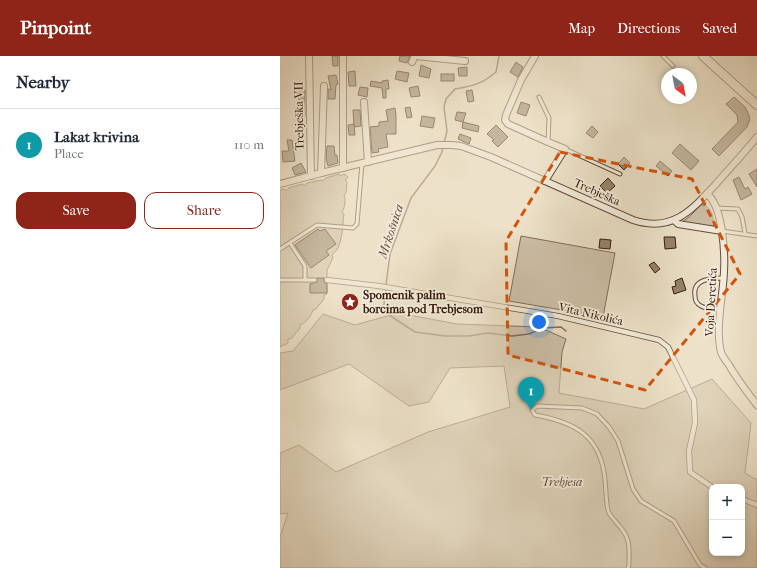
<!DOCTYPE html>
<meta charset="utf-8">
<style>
body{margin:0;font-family:"IM FELL French Canon",serif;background:#f2f2f3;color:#1f2937}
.controls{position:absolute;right:12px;bottom:12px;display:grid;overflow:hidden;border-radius:8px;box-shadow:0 2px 6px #0003}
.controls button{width:36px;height:36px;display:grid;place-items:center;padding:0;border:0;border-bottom:1px solid #e0e1e3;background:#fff;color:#1f2937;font:20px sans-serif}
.compass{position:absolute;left:381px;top:12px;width:36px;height:36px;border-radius:50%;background:#fff;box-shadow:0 2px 6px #0003;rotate:148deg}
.you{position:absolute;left:259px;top:266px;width:14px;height:14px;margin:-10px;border:3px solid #fff;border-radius:50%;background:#1a73e8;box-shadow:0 0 0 6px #1a73e833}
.badge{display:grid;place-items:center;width:26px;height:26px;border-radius:50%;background:#8f2418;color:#fff;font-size:13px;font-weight:700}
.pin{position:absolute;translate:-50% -33px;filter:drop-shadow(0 1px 2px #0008)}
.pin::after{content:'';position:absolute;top:21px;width:14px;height:12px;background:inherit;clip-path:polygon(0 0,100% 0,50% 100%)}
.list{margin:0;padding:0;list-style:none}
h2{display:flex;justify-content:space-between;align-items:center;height:52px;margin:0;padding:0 16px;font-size:17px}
h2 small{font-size:13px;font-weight:400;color:#747a83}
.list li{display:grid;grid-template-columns:26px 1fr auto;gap:12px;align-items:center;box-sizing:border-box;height:72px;padding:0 16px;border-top:1px solid #e0e1e3}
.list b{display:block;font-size:15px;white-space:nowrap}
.list p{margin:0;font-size:13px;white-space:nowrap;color:#747a83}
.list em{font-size:13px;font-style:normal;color:#747a83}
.actions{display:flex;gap:8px;padding:12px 16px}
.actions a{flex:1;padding:9px 0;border:1px solid #8f2418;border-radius:12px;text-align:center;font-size:14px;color:#8f2418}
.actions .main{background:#8f2418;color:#fff}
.map{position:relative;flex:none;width:477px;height:512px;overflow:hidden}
header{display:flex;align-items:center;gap:24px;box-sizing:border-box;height:56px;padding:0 20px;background:#8f2418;color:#fff}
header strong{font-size:19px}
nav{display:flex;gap:22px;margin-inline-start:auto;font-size:14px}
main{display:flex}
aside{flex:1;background:#fff}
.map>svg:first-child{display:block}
.green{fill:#cec0a9;stroke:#826e5a;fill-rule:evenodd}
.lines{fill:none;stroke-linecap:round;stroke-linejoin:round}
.stream{stroke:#7f6b56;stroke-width:1.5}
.building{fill:#95836e;stroke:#361c0b}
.service-casing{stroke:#644e3a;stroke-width:5}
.pedestrian-casing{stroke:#644e3a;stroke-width:6}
.minor-casing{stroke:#644e3a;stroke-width:8}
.tertiary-casing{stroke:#644e3a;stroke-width:10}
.service{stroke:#f3ecdc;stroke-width:3}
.pedestrian{stroke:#f3ecdc;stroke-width:4.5}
.minor{stroke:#f3ecdc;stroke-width:6}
.tertiary{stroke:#f3ecdc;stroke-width:8}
.marked{fill:none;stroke:#d6530c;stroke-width:3;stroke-dasharray:8 5;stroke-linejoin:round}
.labels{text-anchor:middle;stroke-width:3.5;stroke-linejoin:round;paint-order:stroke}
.street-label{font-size:12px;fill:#361c0b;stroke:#f3ecdc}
.poi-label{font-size:12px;font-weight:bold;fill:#361c0b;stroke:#f3ecdc;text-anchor:start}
.park-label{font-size:12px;font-style:italic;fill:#644d3a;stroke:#f3ecdc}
.water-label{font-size:13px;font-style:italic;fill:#604a37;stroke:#f3ecdc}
</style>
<header>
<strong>Pinpoint</strong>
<nav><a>Map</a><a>Directions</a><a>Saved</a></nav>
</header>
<main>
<aside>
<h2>Nearby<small></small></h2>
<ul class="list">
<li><span class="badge" style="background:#0f9aa8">1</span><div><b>Lakat krivina</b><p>Place</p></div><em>110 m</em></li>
</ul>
<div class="actions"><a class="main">Save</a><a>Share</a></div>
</aside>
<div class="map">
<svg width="477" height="512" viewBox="0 0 477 512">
<rect width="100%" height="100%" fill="#ede2c9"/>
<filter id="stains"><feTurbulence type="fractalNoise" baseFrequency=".005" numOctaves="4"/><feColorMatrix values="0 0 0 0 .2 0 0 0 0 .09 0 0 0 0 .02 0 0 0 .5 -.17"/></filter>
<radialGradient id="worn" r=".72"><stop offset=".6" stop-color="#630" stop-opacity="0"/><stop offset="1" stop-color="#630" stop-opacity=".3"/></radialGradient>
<g class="green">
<path d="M59,118L61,120L64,118L68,121L65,124L67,126L66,137L64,139C66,146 65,150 62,156L64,158C62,172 63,191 52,199L53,202L47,214V238L44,239V243L36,253L33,254C31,260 27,266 20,269V272L11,283H8V287L0,291V134L4,133L6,135L9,132L22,128L25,130L27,127L41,124L43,125L46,122Z"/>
<path d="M421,149H424C433,153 433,162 434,171L402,166L409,161Z"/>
<path d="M241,180L335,197L323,261L229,245Z"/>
<path d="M118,257L177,268L259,271L286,283L282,296L279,337L364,353L432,323L471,367L465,417L477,424V512H0V481L8,457L0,458V397L19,389L56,416L148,376L230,351L224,310L170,312L149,346L129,350L69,308L0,334V297L13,295L43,258L75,269ZM432,431H462V497H432Z"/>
</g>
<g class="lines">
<g class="stream">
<path d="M164,87L167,75L164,51L166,43L175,33C193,30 202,28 216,16L219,0"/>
<path d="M106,229L110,198L131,142L155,110L162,96L163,91"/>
<path d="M106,233L103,255L135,276L165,280H189L208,277L232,280L249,278L263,272L281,271L286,275"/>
</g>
</g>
<g class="building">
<path d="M52,0H58V10H53Z"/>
<path d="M120,0H130L127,7L119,5Z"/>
<path d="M236,6L243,11L238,21L230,16Z"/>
<path d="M141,9L151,13L149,22L139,20Z"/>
<path d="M187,11V20H179L178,12Z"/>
<path d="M75,15L76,30H69L68,16Z"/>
<path d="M117,15L129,17L127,26L115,23Z"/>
<rect x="161" y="18" width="13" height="7"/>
<path d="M56,19L58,28L56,29L55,43H48V33L51,34L48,20Z"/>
<path d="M108,24L109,33H106V42H103L102,32L90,30L91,25L102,27V25Z"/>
<path d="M138,30L140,40L131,41L129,32Z"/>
<path d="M80,31L88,32L87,41L78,39Z"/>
<path d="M25,34V60H21L18,35Z"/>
<path d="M192,34L194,45L188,46L186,35Z"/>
<path d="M454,41L465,51L469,59L470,63L467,71L439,100L432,93L458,66L457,59L446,48Z"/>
<path d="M241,46L250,49L246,60L237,57Z"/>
<path d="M130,51L132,61L127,62L125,52Z"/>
<path d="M115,52L116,60V78H106L108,91L98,93L99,96L92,97L90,71L99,70V66L108,65L106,54Z"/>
<path d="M73,54H80L81,70L74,71Z"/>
<path d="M177,56L186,57L183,66L175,64Z"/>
<path d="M142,60L155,62L153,72L140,70Z"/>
<path d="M183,66L199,70L198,76L182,72Z"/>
<path d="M74,68L75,79H69L68,69Z"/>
<path d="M216,69L228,81L218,91L212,85L214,84L207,78Z"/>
<path d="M312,70L318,76L313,82L306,77Z"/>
<path d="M180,78L191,82L189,88L178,83Z"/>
<path d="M7,84H12L15,105L3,106L2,95H9Z"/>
<path d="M400,88L419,105L411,114L392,97Z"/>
<path d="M47,90H54L55,99H57L58,107L48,110L46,102Z"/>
<path d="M344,101L350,107L344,114L338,108Z"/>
<path d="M380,105L392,115L388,120L376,110Z"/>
<path d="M21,107L26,116L15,119L12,112Z"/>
<path d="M477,113V131L469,118Z"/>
<path d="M459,121L465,133L468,131L472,138L461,144L453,124Z"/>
<path d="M328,122L335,130L327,137L320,130Z"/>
<path d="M38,173L40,175L45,173L56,188L46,195L49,199L31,212L15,189Z"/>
<path d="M384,181H395L396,192L385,193Z"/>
<path d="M320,183L331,184L330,193L319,192Z"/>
<path d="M374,206L380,213L375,217L369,209Z"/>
<path d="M37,222H44V226L47,228V237H30V228L37,226Z"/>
<path d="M402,222L406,234L394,238L392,231L396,230L395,225Z"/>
</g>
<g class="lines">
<defs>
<g id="service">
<path d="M383,0L393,10"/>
<path d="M259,41L269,62L268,86"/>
<path d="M285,93L340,118"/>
<path d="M437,152L458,153L462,161L465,177"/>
<path d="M442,175L477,180"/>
<path d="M10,187L25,210V224"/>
<path d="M0,193L37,169L73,172L77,168L82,107"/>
<path d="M0,224H35"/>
<path d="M440,253C434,253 426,253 421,250C417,248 415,244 415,240C412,223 431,222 444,222"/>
<path d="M348,512L349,509C349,494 351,484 341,472C337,467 332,462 329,457C326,452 326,431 325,424C321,380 295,366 255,359L252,354L257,350L302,352L317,358L329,371L338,385L353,433L361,445L394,465L420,509L425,512"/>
</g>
<g id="pedestrian">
<path d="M47,224L99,230L278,260L379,284L388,291L414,344L415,367L409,395L410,416L432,431"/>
<path d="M462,443L477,449"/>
</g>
<g id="minor">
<path d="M29,0L31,120"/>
<path d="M63,0V112"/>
<path d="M136,0L185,5"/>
<path d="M255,0L241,24L226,59L225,64L228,68L268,86L285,93L265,125"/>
<path d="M132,6L135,0"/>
<path d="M84,46L88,106"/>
<path d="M41,117L44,30"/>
<path d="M0,128L41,117L157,89H172L181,90L211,101L353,164C392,177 412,154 436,128C450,112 464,97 477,81"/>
<path d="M427,138C443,150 445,198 444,216C443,241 435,272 441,296C442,300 446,305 449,309C457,323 467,336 477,349"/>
<path d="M394,164L398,168L442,175"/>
</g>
<path id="tertiary" d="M423,0L477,49"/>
</defs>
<use href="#service" class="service-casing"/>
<use href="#pedestrian" class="pedestrian-casing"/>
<use href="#minor" class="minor-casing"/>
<use href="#tertiary" class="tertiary-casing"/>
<use href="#service" class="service"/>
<use href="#pedestrian" class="pedestrian"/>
<use href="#minor" class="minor"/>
<use href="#tertiary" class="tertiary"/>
</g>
<path d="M0 0H477V512H0ZM280,96L412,123L460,218L365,334L228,299L226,185Z" fill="#ede2c9" fill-opacity=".55" fill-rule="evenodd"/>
<path class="marked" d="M280,96L412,123L460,218L365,334L228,299L226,185Z"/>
<defs>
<symbol id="sight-disc" viewBox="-11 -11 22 22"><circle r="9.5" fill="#8f2418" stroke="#f3ecdc"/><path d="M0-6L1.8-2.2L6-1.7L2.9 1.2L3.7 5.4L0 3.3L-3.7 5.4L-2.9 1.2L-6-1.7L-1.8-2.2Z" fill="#fff"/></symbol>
</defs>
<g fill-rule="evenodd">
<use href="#sight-disc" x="60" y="236" width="20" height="20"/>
</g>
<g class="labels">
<g class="street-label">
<text transform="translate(19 60) rotate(-91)" y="4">Trebješka VII</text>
<text transform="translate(317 136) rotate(24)" y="4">Trebješka</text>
<text transform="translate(431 246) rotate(-87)" y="4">Voja Deretića</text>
<text transform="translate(311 258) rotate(13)" y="4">Vita Nikolića</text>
</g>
<g class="poi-label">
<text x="83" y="243">Spomenik palim<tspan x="83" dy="14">borcima pod Trebjesom</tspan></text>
</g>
<g class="park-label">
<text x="282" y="430">Trebjesa</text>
</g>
<g class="water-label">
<text transform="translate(110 175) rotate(-72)" y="5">Mrkošnica</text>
</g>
</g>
<rect width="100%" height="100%" filter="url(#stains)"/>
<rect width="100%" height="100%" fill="url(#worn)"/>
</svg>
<div class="controls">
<button>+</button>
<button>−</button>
</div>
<svg class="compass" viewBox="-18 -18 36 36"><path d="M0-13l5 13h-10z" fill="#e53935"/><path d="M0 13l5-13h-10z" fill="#747a83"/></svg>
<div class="you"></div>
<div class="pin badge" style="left:251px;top:354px;background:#0f9aa8">1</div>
</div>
</main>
